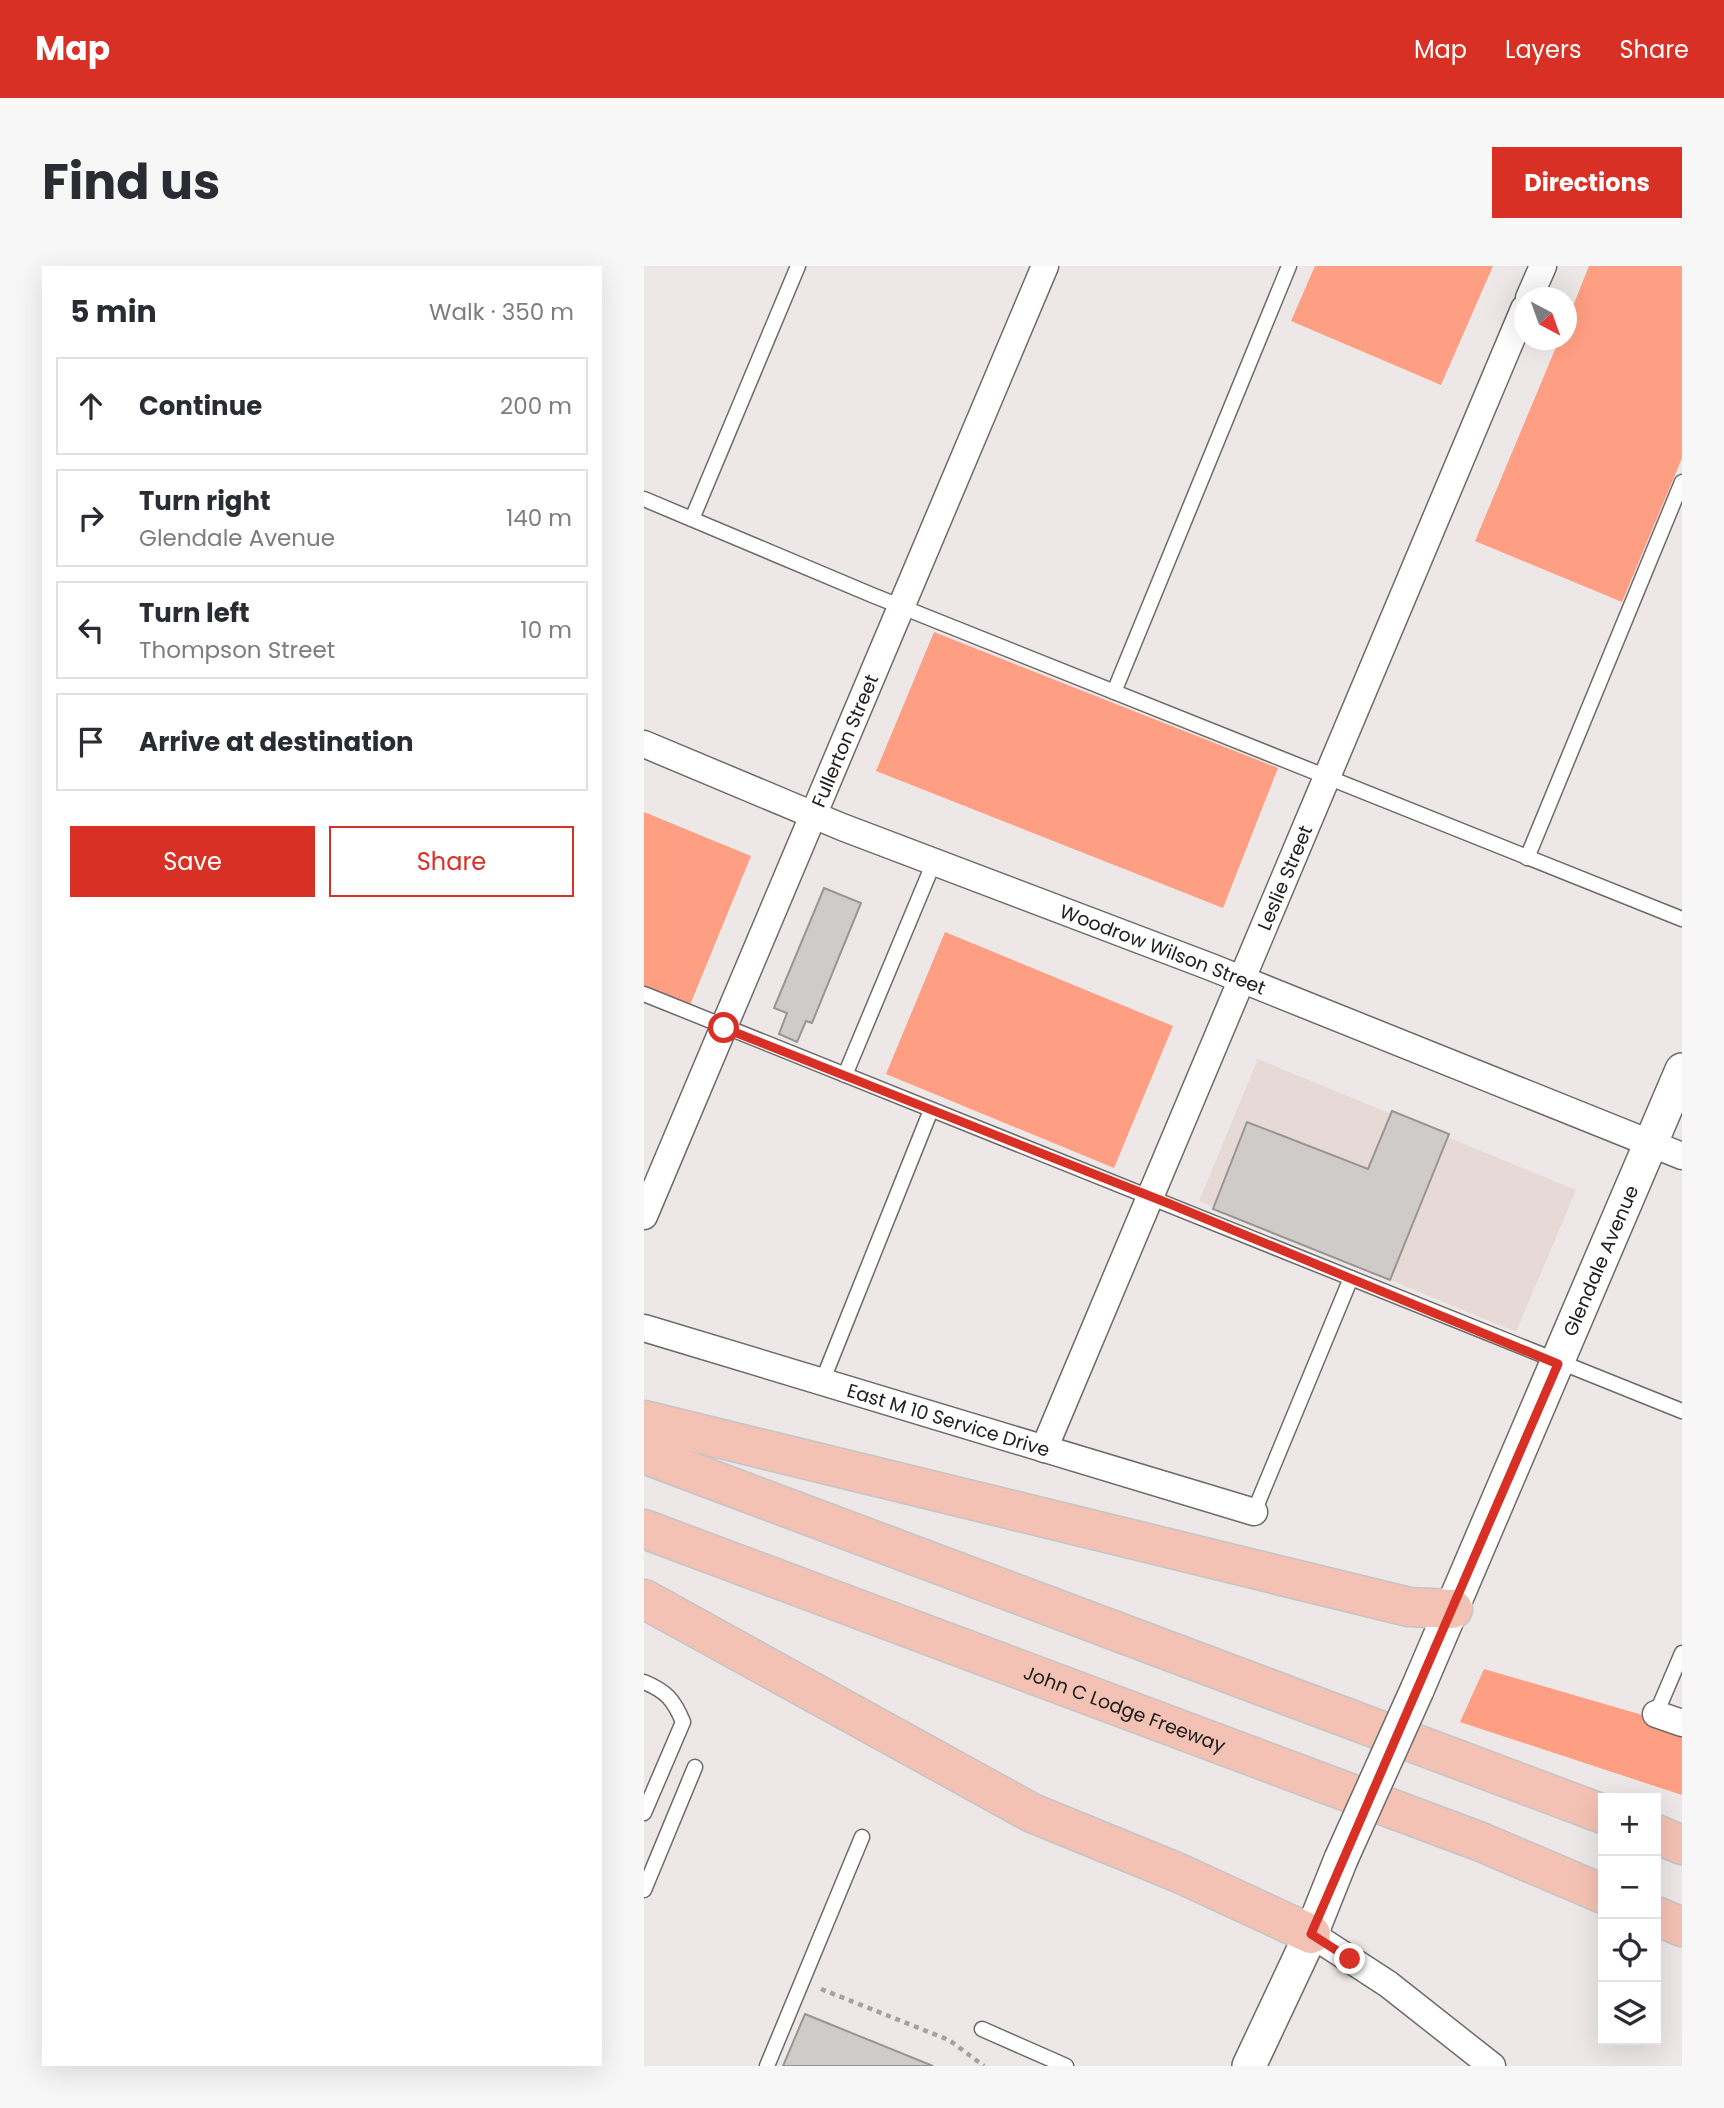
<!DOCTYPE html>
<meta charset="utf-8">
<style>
body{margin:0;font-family:Poppins,sans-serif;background:#f7f7f7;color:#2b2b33}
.controls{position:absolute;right:21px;bottom:21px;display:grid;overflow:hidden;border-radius:0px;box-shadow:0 7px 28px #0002}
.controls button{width:63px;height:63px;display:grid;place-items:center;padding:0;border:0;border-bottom:2px solid #e1e1e2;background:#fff;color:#2b2b33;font:35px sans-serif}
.compass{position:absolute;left:870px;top:21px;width:63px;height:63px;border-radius:50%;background:#fff;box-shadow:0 7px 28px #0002;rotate:139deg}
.stop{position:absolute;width:21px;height:21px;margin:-16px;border:5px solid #d93025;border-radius:50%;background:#fff}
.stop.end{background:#d93025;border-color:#fff;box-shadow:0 2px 7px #0008}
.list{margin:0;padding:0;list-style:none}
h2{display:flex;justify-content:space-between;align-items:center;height:91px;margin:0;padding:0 28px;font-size:30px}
h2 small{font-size:23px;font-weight:400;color:#7c7c81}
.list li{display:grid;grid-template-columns:46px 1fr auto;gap:21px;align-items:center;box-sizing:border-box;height:98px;margin:0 14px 14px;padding:0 14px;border:2px solid #e1e1e2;border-radius:0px}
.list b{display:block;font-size:26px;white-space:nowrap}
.list p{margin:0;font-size:23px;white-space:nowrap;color:#7c7c81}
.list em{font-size:23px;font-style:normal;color:#7c7c81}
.actions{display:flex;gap:14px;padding:21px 28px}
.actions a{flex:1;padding:16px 0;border:2px solid #d93025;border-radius:0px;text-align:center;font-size:24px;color:#d93025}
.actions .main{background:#d93025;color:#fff}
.icon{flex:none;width:38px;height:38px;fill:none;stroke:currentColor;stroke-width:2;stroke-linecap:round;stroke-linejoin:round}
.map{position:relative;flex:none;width:1038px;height:1800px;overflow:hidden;border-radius:0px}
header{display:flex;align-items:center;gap:42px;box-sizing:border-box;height:98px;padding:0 35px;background:#d93025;color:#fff}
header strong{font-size:33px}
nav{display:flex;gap:38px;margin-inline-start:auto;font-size:24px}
.intro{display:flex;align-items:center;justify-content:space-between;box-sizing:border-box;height:168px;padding:0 42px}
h1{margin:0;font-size:49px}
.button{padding:18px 32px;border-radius:0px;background:#d93025;color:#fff;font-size:24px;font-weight:700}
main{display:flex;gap:42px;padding:0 42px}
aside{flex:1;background:#fff;border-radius:0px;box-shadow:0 7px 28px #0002}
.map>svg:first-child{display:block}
.built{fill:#e7dad6}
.green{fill:#fe9e83}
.building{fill:#cfcbc9;stroke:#999593;stroke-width:2}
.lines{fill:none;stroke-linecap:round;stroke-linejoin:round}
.service-casing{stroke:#6e6a69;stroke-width:17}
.minor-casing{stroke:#6e6a69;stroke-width:29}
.tertiary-casing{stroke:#6e6a69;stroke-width:36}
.motorway-casing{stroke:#c5c5c5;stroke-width:41}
.path{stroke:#a4a1a0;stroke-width:4.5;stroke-dasharray:5 5;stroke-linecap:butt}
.service{stroke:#fff;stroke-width:14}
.minor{stroke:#fff;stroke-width:26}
.tertiary{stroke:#fff;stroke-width:33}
.motorway{stroke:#f4c2b4;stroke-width:38}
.tertiary-bridge-casing{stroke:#6e6a69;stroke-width:36;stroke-linecap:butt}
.tertiary-bridge{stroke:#fff;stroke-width:33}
.route{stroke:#d93025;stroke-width:9}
.labels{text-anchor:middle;stroke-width:5;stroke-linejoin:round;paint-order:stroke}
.street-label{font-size:19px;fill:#21201f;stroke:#faf5f4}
</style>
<header>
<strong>Map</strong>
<nav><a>Map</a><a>Layers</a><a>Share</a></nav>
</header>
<div class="intro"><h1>Find us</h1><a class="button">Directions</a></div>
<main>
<aside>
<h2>5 min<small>Walk · 350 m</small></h2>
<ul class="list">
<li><svg class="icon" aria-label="ahead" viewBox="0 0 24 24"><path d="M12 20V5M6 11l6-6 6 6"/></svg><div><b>Continue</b></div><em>200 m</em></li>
<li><svg class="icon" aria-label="right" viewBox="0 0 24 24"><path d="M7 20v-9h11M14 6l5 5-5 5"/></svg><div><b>Turn right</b><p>Glendale Avenue</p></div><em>140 m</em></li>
<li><svg class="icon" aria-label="left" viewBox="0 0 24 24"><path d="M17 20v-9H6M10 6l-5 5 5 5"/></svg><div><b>Turn left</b><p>Thompson Street</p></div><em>10 m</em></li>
<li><svg class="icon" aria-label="arrive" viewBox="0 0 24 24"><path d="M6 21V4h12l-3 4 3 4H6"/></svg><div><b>Arrive at destination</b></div></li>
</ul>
<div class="actions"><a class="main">Save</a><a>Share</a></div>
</aside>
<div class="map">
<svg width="1038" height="1800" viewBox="0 0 1038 1800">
<rect width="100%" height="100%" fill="#ede8e7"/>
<path class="built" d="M614,793L932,924L872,1066L555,935Z"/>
<g class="green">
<path d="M671,0H849L797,119L647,55Z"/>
<path d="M945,0H1038V192L978,336L831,275L915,74H922L923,55Z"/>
<path d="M290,366L634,502L579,642L232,505Z"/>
<path d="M0,546L107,590L46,739L0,720Z"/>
<path d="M301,666L529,760L470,902L242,808Z"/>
<path d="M840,1403L995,1448L1038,1465V1529L816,1456Z"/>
</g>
<g class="building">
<path d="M180,622L217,637L168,757L162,755L153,776L135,768L143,747L130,742Z"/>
<path d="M748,845L805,868L746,1014L569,943L603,856L724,903Z"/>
<path d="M161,1748L289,1800H139Z"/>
</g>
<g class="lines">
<defs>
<g id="service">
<path d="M0,233L228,329L1038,653"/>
<path d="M48,253L154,0"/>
<path d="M470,426L645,0"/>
<path d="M883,592L1038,216"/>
<path d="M0,728L1038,1145"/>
<path d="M201,809L290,596"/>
<path d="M178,1116L287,844"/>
<path d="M610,1246L707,1012"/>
<path d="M0,1416C22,1425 30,1434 39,1456L0,1547"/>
<path d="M1012,1448L1038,1387"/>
<path d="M0,1624L51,1501"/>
<path d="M338,1763L422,1800"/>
<path d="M123,1800L218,1571"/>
</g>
<g id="minor">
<path d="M885,32L899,0"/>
<path id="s1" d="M0,478L198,561L567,701L1038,890"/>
<path id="s2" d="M0,950L401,0"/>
<path id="s3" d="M0,1062L610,1246"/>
<path id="s4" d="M400,1183L880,43"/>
<path d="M1012,1448L1038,1457"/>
<path d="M667,1668L744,1718L848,1800"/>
</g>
<g id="tertiary">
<path id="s5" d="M773,1424L1038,804"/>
<path d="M605,1800L667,1668L697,1593"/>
</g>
<g id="motorway">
<path d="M0,1154L765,1341L809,1343"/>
<path d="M0,1188L959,1548"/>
<path id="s6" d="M0,1263L837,1576L959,1628"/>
<path d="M0,1333L388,1547L535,1607L667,1668"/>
<path d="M1012,1568L1038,1579"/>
<path d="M1012,1650L1038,1661"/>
</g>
</defs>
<use href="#service" class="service-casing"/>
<use href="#minor" class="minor-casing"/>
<use href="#tertiary" class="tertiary-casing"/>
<use href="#motorway" class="motorway-casing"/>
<path class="path" d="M177,1723L305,1774L340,1800"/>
<use href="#service" class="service"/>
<use href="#minor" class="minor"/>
<use href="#tertiary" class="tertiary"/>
<use href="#motorway" class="motorway"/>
<defs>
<path id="tertiary-bridge" d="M697,1593L773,1424"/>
</defs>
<use href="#tertiary-bridge" class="tertiary-bridge-casing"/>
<use href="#tertiary-bridge" class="tertiary-bridge"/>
</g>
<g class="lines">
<path class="route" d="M80,762L526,938L914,1098L667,1668L706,1693"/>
</g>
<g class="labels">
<g class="street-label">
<text dy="7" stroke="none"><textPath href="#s2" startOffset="516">Fullerton Street</textPath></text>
<text dy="7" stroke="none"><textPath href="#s4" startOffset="620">Leslie Street</textPath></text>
<text dy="7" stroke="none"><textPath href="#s1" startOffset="558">Woodrow Wilson Street</textPath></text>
<text dy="7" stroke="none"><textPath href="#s5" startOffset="467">Glendale Avenue</textPath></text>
<text dy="7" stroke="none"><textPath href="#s3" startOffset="318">East M 10 Service Drive</textPath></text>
<text dy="7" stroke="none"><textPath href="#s6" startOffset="513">John C Lodge Freeway</textPath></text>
</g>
</g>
</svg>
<div class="controls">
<button>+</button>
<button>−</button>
<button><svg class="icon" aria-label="locate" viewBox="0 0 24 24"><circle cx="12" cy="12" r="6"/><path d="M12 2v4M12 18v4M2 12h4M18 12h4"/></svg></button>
<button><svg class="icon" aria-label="layers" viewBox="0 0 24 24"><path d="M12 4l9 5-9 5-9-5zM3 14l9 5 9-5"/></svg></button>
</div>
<svg class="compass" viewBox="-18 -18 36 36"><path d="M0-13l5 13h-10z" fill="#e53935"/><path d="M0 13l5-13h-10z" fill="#7c7c81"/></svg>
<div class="stop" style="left:80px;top:762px"></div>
<div class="stop end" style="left:706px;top:1693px"></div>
</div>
</main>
